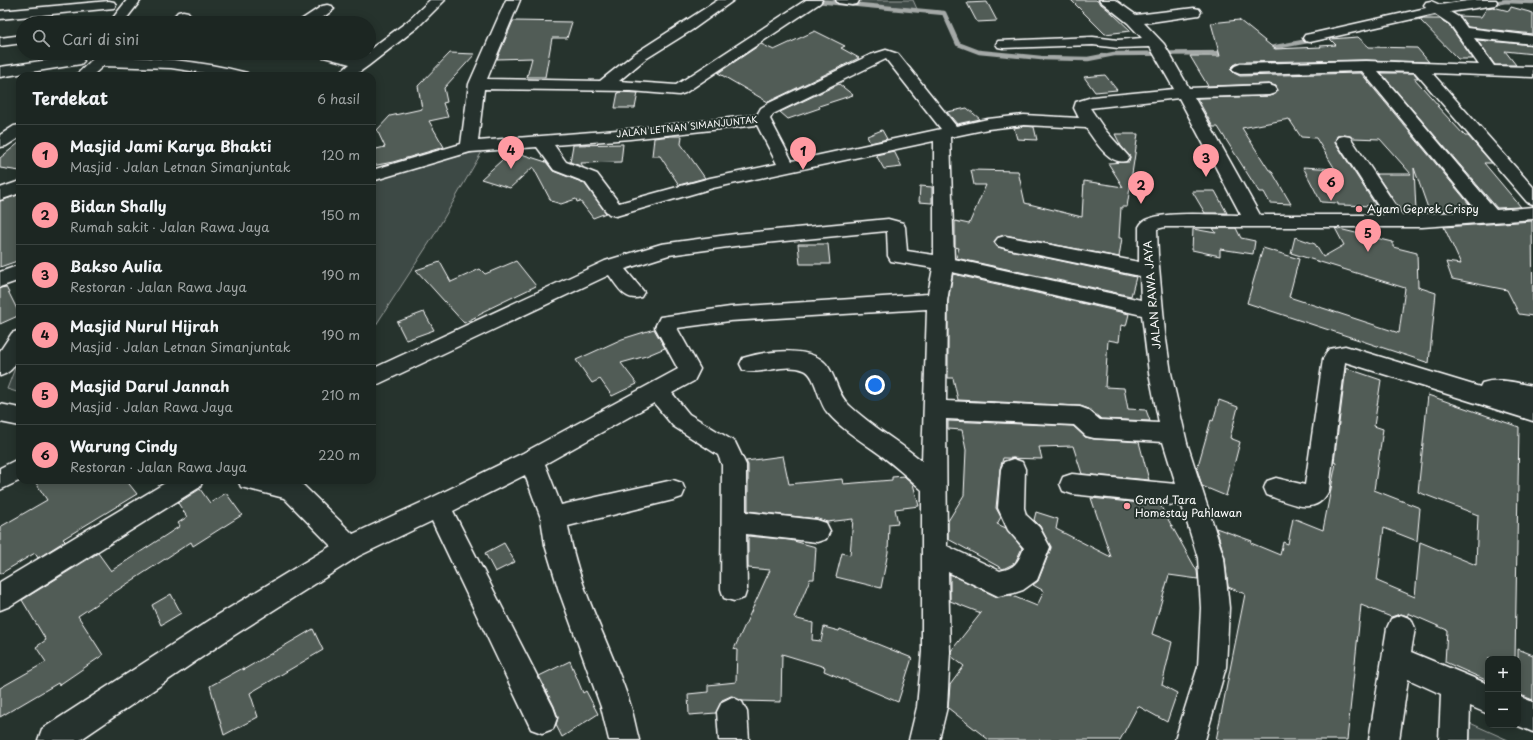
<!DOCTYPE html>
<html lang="id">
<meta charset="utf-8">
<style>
body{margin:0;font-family:"Playpen Sans",sans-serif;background:#252e2a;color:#f1f3f6}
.controls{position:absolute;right:12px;bottom:12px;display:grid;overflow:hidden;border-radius:8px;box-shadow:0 2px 10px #0003}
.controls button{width:36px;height:36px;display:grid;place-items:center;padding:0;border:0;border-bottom:1px solid #3a4340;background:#1c2622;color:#f1f3f6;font:20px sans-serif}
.you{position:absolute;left:875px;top:385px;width:14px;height:14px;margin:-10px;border:3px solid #fff;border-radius:50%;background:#1a73e8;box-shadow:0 0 0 6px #1a73e833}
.badge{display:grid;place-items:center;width:26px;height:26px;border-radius:50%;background:#ff9aa2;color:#111;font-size:13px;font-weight:700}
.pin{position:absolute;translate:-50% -33px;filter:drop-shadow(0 1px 2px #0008)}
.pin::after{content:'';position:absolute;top:21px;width:14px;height:12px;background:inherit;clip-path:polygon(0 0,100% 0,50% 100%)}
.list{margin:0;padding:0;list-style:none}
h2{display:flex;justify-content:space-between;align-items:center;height:52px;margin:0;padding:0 16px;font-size:17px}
h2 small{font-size:13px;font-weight:400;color:#a0a5a5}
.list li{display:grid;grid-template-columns:26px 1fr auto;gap:12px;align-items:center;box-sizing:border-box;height:60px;padding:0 16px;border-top:1px solid #3a4340}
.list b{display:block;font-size:15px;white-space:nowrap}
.list p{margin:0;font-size:13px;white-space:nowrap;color:#a0a5a5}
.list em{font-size:13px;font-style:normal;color:#a0a5a5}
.icon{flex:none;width:22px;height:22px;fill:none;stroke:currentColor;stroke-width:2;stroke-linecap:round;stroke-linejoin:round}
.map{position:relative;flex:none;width:1533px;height:740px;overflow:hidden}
.search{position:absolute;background:#1c2622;box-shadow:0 2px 10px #0003;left:16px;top:16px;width:360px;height:44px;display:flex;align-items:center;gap:10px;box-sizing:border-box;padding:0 14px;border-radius:22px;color:#a0a5a5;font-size:15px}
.panel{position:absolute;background:#1c2622;box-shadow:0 2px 10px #0003;left:16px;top:72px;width:360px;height:412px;border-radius:12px}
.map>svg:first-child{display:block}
.green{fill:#3e4944;stroke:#9ea4a2}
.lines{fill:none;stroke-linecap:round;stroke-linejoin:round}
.stream{stroke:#a4a9a7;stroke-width:4.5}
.building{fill:#515c57;stroke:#fff}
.minor-casing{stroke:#fff;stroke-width:3}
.minor{fill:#26332d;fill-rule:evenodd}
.poi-dot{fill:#ff9aa2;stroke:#26332d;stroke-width:1.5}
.labels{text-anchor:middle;stroke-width:4;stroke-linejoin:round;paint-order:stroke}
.far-street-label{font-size:9px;fill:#fff;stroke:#26332d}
.poi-label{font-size:11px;fill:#fff;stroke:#26332d;text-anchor:start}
.street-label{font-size:11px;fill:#fff;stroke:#26332d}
</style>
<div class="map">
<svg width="1533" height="740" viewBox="0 0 1533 740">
<rect width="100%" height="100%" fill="#26332d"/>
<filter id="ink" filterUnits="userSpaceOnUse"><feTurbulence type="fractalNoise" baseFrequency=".025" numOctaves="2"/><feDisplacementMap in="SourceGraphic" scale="8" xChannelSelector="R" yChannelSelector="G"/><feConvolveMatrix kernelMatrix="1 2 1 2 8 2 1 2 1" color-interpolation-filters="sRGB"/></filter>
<g filter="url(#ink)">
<g class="green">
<path d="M807,0H913L917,9Z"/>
<path d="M483,150L433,237L372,331V178Z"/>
<path d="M20,355V393L7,389Z"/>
<path d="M1470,723L1508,740H1470Z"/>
</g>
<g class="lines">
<g class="stream">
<path d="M806,0L944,13L958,44L979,52L1041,58L1088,59L1114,54L1227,53"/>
<path d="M1489,4L1506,1L1533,2"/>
<path d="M1412,19L1442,13"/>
<path d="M1265,49L1313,40"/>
</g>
</g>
<g class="building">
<path d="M1071,0H1096L1112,13L1131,31L1105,34Z"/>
<path d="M987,2L997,21L977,22L967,3Z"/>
<path d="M1493,7L1509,11L1511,7L1533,13V34L1468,27L1459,16L1481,17L1487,8Z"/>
<path d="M1419,19H1440L1449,25L1473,59H1458Z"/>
<path d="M1239,20L1275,49L1321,47L1320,46L1336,45L1330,39L1358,37L1369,47L1417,48L1429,62L1366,60L1240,62L1234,65L1230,69L1234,73L1240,76L1361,73L1474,210L1429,211L1414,168L1416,211H1401L1376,174H1411L1380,139L1353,138L1350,136L1344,135L1337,136L1335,142L1376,206L1338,205V203L1321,202L1303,167L1335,169L1316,138L1301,137L1289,119L1242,128L1269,170H1271L1291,204L1270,203L1264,192H1259L1218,127H1213L1197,98L1269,96L1275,94L1278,91L1276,86L1269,84L1208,86L1190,56H1220L1211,23Z"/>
<path d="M513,21L572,22L567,38H552L545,77H527L532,58L497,59Z"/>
<path d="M815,31L845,46L841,48L859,58L768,102L718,73L761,44L774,50Z"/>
<path d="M1477,40L1533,45V54L1505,51L1516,65H1495Z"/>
<path d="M450,53L475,54L444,88L447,102L443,103L448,117L429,121L444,147L393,162L372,166V150L385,147L377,130L390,116L422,109L418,86Z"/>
<path d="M1381,73H1414L1418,78H1414L1439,106H1437L1465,136H1468L1492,163H1484L1521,207L1497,208Z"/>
<path d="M1105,75L1117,90L1095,92L1084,77Z"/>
<path d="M839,84L853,95L819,106L820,108L788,119L780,112Z"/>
<path d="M618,92L638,93L635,108H615Z"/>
<path d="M967,108L980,119L957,124L947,112Z"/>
<path d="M1024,126L1034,127L1037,140L1017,139L1014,128Z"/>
<path d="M882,130L887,139L870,143L867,136Z"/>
<path d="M1115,134H1138L1127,207H1121L1119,238H1122L1119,257L1005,235L998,237L994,242L998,247L1005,249L1136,277L1131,296L956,258L959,248L955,247V221L969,224L986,185H974L971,170L1018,171L1025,203L1082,217L1084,181L1123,187L1108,163L1126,162H1129L1130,157L1121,146Z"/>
<path d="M671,136H682L681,144L705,178L679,185L660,156H652L654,138Z"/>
<path d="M20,142V171L0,168V158Z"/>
<path d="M623,144L621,162L581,163L583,167L570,162L573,145Z"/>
<path d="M512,151L546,162L553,171L584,183L606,213L593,218L580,201L577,202L576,199L561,204L551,201L533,167L510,188L481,179Z"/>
<path d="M894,151L902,167L884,169L876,155Z"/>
<path d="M920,186L932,187V203L919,202Z"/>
<path d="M1192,191H1215L1227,213H1205Z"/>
<path d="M18,195L20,197V260L0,267V201Z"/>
<path d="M1532,221L1533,316L1519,314L1507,290L1452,279L1446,262L1461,264L1444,227Z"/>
<path d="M1213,228H1236L1241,238L1255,241L1253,254L1220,249V256L1192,250L1193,229L1216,233Z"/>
<path d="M1335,228L1393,242V247L1417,253L1418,287L1436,293L1429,363L1247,303L1263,248L1299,259L1289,297L1399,333L1405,288L1291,253L1295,237L1315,244L1323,257L1344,245Z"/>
<path d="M798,244H828L830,264H800Z"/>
<path d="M516,261L536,286L482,312L483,313L464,323L416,270L440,262L451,282L480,269L485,274Z"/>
<path d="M953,274L1129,314L1126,326L1121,325L1119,342L1108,340L1105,387L1124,388L1128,409L1146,410L1150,421L1101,419L1089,409L1080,406L958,400L953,378H948V301Z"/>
<path d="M6,287L20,315L0,324V288Z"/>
<path d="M424,312L434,330L406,340L397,322Z"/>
<path d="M654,329L665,348L646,356L621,363L637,384L612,396L600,379L592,383L576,360L622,339Z"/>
<path d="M1346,368L1381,380L1374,426L1383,429L1374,490L1420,508L1417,541L1384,528L1377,581L1415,597L1420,542L1476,565L1478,515L1418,492L1428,395L1519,427L1515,659H1488V681L1445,662L1447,630L1408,613V616L1400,614L1391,617L1361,605L1347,740H1216L1245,594L1228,587L1225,558L1216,528L1252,541L1251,543L1280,555L1283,542L1288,544L1293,518L1323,530L1336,463L1334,462Z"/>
<path d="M1219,400L1238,407L1230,438L1240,442L1226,496L1202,486L1197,469L1211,420L1213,421Z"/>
<path d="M948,421L1073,426L1085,437L1094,439L1139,442L1149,480L1082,474L1073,446L1039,447L1042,459L1003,458L1000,469L996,508L1001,517L997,524L1006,528L1022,548L1015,563L1003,569L948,539V521L964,495L966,450L962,430L948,429Z"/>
<path d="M783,456L789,484L842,479L843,484L892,480V477L904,476L913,484L919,506L895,509L898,523L889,524L888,552L881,588L836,577L842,553L850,555L853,519L827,522L817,519L748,511V465L746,461Z"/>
<path d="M34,480H126L137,494L63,539L65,541L38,558L35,553L0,574V527L47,500Z"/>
<path d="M200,489L210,503L226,493L242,515L193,546L191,542L78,616L103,655L59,685L58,683L0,717V688L46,662L36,647L46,640L22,600L98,553L111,571L180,526L178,523L187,517L178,503Z"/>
<path d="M1091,498L1160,505L1197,571L1198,579L1169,575L1152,634L1172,642L1162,685L1177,693L1167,722L1138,706L1120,740H989L948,708L950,685L964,666L951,656V651L981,613L950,601V574L997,597L1010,595L1037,606L1044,591L1033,585L1038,581L1051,548L1040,526L1034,520L1036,512L1058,519L1056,529L1111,557Z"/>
<path d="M748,536L790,540L816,547L814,579H810L794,618L813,623L812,640L821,641L824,627L839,631L840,629L912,658L898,702L824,671L825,667L782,654L781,702L742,701L731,696L722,700L716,713L689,715L688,694L708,692V685L736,682L737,650L734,649L770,570L748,568Z"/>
<path d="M504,543L515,562L495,572L485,553Z"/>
<path d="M171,594L181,613L161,625L152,605Z"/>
<path d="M313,629L323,650L250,693L258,717L224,735L210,686L243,668V670Z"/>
<path d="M1518,649L1533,655V700L1518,694Z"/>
<path d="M570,661L583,693L586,691L598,714L562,737L556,725L558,717L554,706L539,676Z"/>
</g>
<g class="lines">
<defs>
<g id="minor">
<path d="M127,0H141L123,23H109Z"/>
<path d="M430,0H445L418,27L368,66L354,76H336L350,64L320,56L318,53H342L359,57L365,53H369V50L408,21Z"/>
<path d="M506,0H520L487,79L600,81L634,54L718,0H734L692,30L644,60L619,81L676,85L806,0H822L820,3L685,93L679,95L631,91L484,89L478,141L630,129L757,115L761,108L769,103L870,55L886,50L898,54L956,126L988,119L1024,115L1079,118L1074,108L1076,102L1092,97L1174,89L1150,47L1118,48L1093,45L1003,48L998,47L996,44L998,41L1093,37L1118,40L1142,38L1128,23L1099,0H1115L1136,15L1194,8L1199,9L1201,12L1199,15L1144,23L1164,44L1189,88L1269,85L1275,87L1277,90L1275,93L1269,95L1194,97L1260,215H1384L1336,141L1338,137L1344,136L1350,137L1402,215L1477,211L1362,71L1240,74L1235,72L1232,69L1235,66L1240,64L1366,61L1479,65L1450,24L1435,14L1310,42L1305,41L1303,38L1305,35L1310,34L1426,8L1424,5L1426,2L1431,1L1440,5L1474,0H1496L1497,2L1495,5L1450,12L1460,18L1467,28L1533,36V44L1474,38L1494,66L1533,67V77L1432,73L1533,187V204L1527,202L1415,72L1378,71L1496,210L1533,207V219L1422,227H1165L1157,229L1158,255L1165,333L1171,373L1187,443L1224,558L1229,608L1226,667L1205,740H1175L1198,667L1201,608L1198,558L1182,506L1072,494L1063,491L1060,484L1063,477L1072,474L1176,484L1163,442L1094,438L1086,436L1074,425L946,419L947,546L1000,571C1016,568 1018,562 1024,548L1008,530L998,508L1001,469L1004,462L1013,459L1022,462L1025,469L1024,508L1026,515L1039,527L1050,547L1037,580L1023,590L1014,593L998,596L948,572L950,652L947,707L939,740H909L917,707L922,652V490C909,478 896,467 882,456C863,442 842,430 827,412C818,402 816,374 804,370C784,362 762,376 743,370L740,364L743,358C765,351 815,344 829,368C837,381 838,395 849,405C871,426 898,441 922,461L927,309L730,321L677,328L700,369L694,381L672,393L689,414L735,442L746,465V512L817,520L826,523L830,531L826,539L817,542L746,534L747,589L744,598L734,601L724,598L721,589L722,465L718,455L673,426L654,403L545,464L561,505L673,480L682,483L685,490L682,497L673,500L568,526C578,590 612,646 631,707C634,718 636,729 639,740H609L601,707L559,591L545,545L541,518L525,475L453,511L553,707L557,718L553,729L542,733L531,729L432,521L359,556L233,636L80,740H38L42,729L213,618L331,546L284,498L241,487L238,480H295L300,482L353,534L429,499L523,453L678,369L655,327L660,317L730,307L928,294L933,268L891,261L888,256L887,231L735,246L669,255L625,269L644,292L641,297C625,302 618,287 609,275L372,387V369L605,261L661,244L735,234L888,219L903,223L905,227L907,251L934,255V141L713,188L616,216L609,214L605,210L585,182L554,170L537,147L470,152L372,181V170L461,144L469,84ZM886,59L941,129L792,161L770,119L773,114ZM1179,98L1241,215C1219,215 1166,211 1148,219C1144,220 1141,223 1139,227V262L1005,236L998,238L995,242L998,246L1005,248L1140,276L1141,300L954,259L950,137L988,129L1024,125L1086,128C1095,141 1109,165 1126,161L1129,157L1105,130L1090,108ZM757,125L777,164L710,178L619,203L597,174L566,162L554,145L630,139ZM952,272L1142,315L1149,373L1159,423L1100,420L1088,410L1080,407L946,401L947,301Z"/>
<path d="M836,0H858L859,1L857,4L852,5L838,3Z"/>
<path d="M109,1L114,2L116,5L114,8L0,19V11Z"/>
<path d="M327,5L332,6L334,9L316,23H299L301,20L322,6Z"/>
<path d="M183,11L188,12L190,15L183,23H168L178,12Z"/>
<path d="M23,35V43L0,46V38Z"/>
<path d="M76,56L81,58L84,61L81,64L0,77V67Z"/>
<path d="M99,56C150,57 198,60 247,73L250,76H224L171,68L103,66L92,76H75L94,58Z"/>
<path d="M20,125V137L6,146L0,147V135L14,126Z"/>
<path d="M20,181V193L0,200V188Z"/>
<path d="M20,265V280L0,287V272Z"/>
<path d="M20,330C20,348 21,370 0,376V351L12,333Z"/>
<path d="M1345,346L1480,387L1482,383C1499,377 1516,383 1533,386V421L1345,362L1329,490C1316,518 1290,503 1267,495L1264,488L1267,481L1276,478L1305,485L1323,359L1329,349Z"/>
<path d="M0,404L20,408V426L0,422Z"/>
<path d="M20,458L21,480L0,490V468Z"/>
<path d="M170,480H203L200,487L10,606L0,610V582Z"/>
<path d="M1401,615L1411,619L1415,628L1411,652L1488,684V714L1470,706L1469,740H1439L1441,694L1408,679L1399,740H1369L1387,628L1391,619Z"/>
<path d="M1518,696L1533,702V732L1516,725H1518Z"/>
<path d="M732,697L742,702L747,712L749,740H719L717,712L722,702Z"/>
</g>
</defs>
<use href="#minor" class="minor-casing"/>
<use href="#minor" class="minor"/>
</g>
</g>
<g class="poi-dot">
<circle cx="1359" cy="209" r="4"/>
<circle cx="1127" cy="506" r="4"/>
</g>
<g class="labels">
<g class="far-street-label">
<text transform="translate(687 127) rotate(-6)" y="3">JALAN LETNAN SIMANJUNTAK</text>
</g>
<g class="poi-label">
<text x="1367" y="213">Ayam Geprek Crispy</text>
<text x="1135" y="504">Grand Tara<tspan x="1135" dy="13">Homestay Pahlawan</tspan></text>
</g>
<g class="street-label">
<text transform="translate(1152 295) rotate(-95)" y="4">JALAN RAWA JAYA</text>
</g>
</g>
</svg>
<div class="controls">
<button>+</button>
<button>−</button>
</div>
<div class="you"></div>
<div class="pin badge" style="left:803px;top:170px">1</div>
<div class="pin badge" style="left:1141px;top:204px">2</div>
<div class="pin badge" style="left:1206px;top:177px">3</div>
<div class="pin badge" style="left:511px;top:169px">4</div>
<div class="pin badge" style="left:1368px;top:252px">5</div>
<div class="pin badge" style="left:1331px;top:201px">6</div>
<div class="search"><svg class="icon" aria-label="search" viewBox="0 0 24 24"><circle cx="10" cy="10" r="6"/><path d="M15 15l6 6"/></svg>Cari di sini</div>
<section class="panel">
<h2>Terdekat<small>6 hasil</small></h2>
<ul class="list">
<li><span class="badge">1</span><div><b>Masjid Jami Karya Bhakti</b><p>Masjid · Jalan Letnan Simanjuntak</p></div><em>120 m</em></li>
<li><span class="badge">2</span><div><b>Bidan Shally</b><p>Rumah sakit · Jalan Rawa Jaya</p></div><em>150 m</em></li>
<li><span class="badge">3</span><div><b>Bakso Aulia</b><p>Restoran · Jalan Rawa Jaya</p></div><em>190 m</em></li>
<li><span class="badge">4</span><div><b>Masjid Nurul Hijrah</b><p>Masjid · Jalan Letnan Simanjuntak</p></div><em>190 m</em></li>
<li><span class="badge">5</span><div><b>Masjid Darul Jannah</b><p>Masjid · Jalan Rawa Jaya</p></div><em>210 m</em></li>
<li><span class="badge">6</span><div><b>Warung Cindy</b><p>Restoran · Jalan Rawa Jaya</p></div><em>220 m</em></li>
</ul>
</section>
</div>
